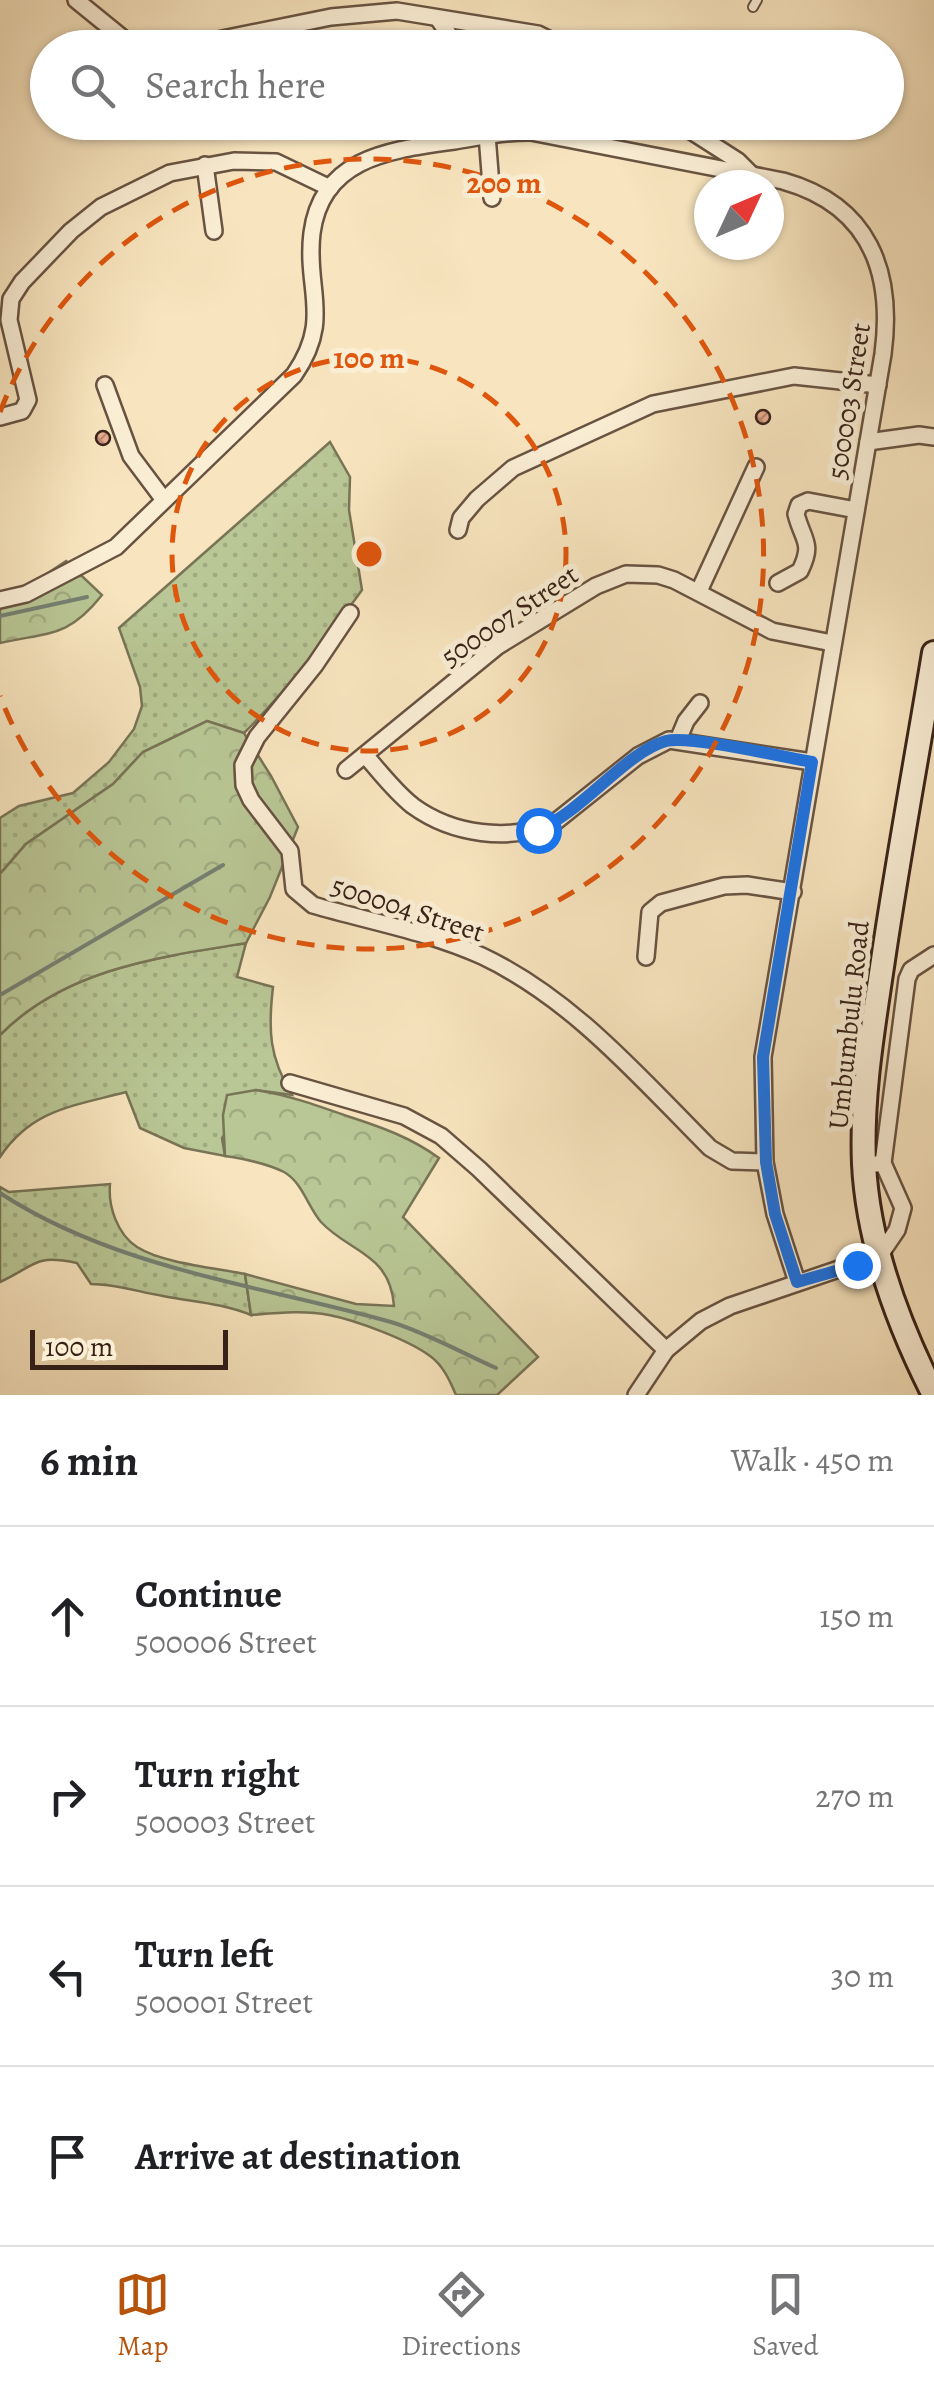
<!DOCTYPE html>
<meta charset="utf-8">
<style>
body{margin:0;font-family:Alegreya,serif;background:#f2f2f2;color:#202124}
.compass{position:absolute;left:694px;top:170px;width:90px;height:90px;border-radius:50%;background:#fff;box-shadow:0 2px 8px #0004;rotate:46deg}
.scale{position:absolute;left:30px;bottom:25px;width:198px;box-sizing:border-box;padding-left:10px;border:5px solid #382218;border-top:0;font-size:28px;line-height:35px;white-space:nowrap;color:#382218;-webkit-text-stroke:8px #faeed5;paint-order:stroke}
.stop{position:absolute;width:30px;height:30px;margin:-22px;border:8px solid #1a73e8;border-radius:50%;background:#fff}
.stop.end{background:#1a73e8;border-color:#fff;box-shadow:0 2px 10px #0008}
.list{margin:0;padding:0;list-style:none}
h2{display:flex;justify-content:space-between;align-items:center;height:130px;margin:0;padding:0 40px;font-size:42px}
h2 small{font-size:32px;font-weight:400;color:#757577}
.list li{display:grid;grid-template-columns:65px 1fr auto;gap:30px;align-items:center;box-sizing:border-box;height:180px;padding:0 40px;border-top:2px solid #e0e0e0}
.list b{display:block;font-size:38px;white-space:nowrap}
.list p{margin:0;font-size:32px;white-space:nowrap;color:#757577}
.list em{font-size:32px;font-style:normal;color:#757577}
.icon{flex:none;width:55px;height:55px;fill:none;stroke:currentColor;stroke-width:2;stroke-linecap:round;stroke-linejoin:round}
.map{position:relative;flex:none;width:934px;height:1395px;overflow:hidden}
.search{position:absolute;background:#fff;box-shadow:0 2px 8px #0004;left:30px;right:30px;top:30px;height:110px;display:flex;align-items:center;gap:25px;box-sizing:border-box;padding:0 35px;border-radius:55px;color:#757577;font-size:38px}
.sheet{height:850px;background:#fff}
nav{display:flex;justify-content:space-around;align-items:center;box-sizing:border-box;height:140px;border-top:2px solid #e0e0e0;background:#fff;font-size:28px;color:#757577}
nav a{display:grid;justify-items:center;gap:5px}
nav .on{color:#b45309}
.map>svg:first-child{display:block}
.grass{fill:url(#grass-dots);stroke:#787456;stroke-width:2.5}
.forest{fill:url(#forest-crowns);stroke:#787456;stroke-width:2.5}
.lines{fill:none;stroke-linecap:round;stroke-linejoin:round}
.stream{stroke:#758072;stroke-width:4}
.building{fill:url(#building-cross-hatch);stroke:#382218;stroke-width:2.5}
.service-casing{stroke:#685342;stroke-width:12}
.minor-casing{stroke:#685342;stroke-width:20}
.secondary-casing{stroke:#382218;stroke-width:28}
.service{stroke:#faeed5;stroke-width:8}
.minor{stroke:#faeed5;stroke-width:15}
.secondary{stroke:#faeed5;stroke-width:22}
.route{stroke:#1a73e8;stroke-width:12}
.ring{fill:none;stroke:#df560d;stroke-width:5;stroke-dasharray:18 12}
.labels{text-anchor:middle;stroke-width:10;stroke-linejoin:round;paint-order:stroke}
.street-label{font-size:28px;fill:#382218;stroke:#faeed5}
.centre{fill:#df560d;stroke:#faeed5;stroke-width:5}
.ring-label{font-size:30px;text-anchor:middle;font-weight:bold;fill:#df560d;stroke:#faeed5;stroke-width:10;stroke-linejoin:round;paint-order:stroke}
</style>
<div class="map">
<svg width="934" height="1395" viewBox="0 0 934 1395">
<defs>
<pattern id="grass-dots" width="8" height="8" patternUnits="userSpaceOnUse" patternTransform="scale(2.5)"><rect width="8" height="8" fill="#b9c695"/><path d="M2 2h.1M6 6h.1" fill="none" stroke="#a0aa80" stroke-width="1.8" stroke-linecap="round"/></pattern>
<pattern id="forest-crowns" width="20" height="18" patternUnits="userSpaceOnUse" patternTransform="scale(2.5)"><rect width="20" height="18" fill="#b9c695"/><path d="M2 6a3 3 0 1 1 6 0M12 15a3 3 0 1 1 6 0" fill="none" stroke="#a0aa80"/></pattern>
<pattern id="building-cross-hatch" width="8" height="8" patternUnits="userSpaceOnUse" patternTransform="scale(2.5)"><rect width="8" height="8" fill="#e9ad91"/><path d="M0 0l8 8M0 8l8-8" fill="none" stroke="#be8c75"/></pattern>
</defs>
<rect width="100%" height="100%" fill="#f8e5bf"/>
<filter id="stains"><feTurbulence type="fractalNoise" baseFrequency=".002" numOctaves="4"/><feColorMatrix values="0 0 0 0 .2 0 0 0 0 .09 0 0 0 0 .02 0 0 0 .5 -.17"/></filter>
<radialGradient id="worn" r=".72"><stop offset=".6" stop-color="#630" stop-opacity="0"/><stop offset="1" stop-color="#630" stop-opacity=".3"/></radialGradient>
<g class="grass">
<path d="M330,442L350,477L349,510L362,590C325,641 288,689 244,733L207,721L143,752L113,784L26,844L0,874V818L19,806L73,793L109,762L134,729L142,706L140,687L119,628Z"/>
<path d="M246,943L237,977L273,987C268,1030 269,1057 292,1095L256,1090L222,1138L225,1156L184,1148L140,1128L126,1092C74,1106 32,1109 0,1157V1035C65,969 159,957 246,943Z"/>
<path d="M110,1184C108,1206 117,1234 137,1247C162,1263 215,1268 245,1274L251,1315C222,1303 194,1302 163,1296C139,1292 116,1284 91,1284L77,1263C33,1254 37,1265 0,1282V1187L9,1192Z"/>
</g>
<g class="forest">
<path d="M66,561L102,595C68,638 49,632 0,643V596L21,591Z"/>
<path d="M207,721L244,733L271,776L298,827L270,897L246,943C159,957 65,969 0,1035V874L26,844L113,784L143,752Z"/>
<path d="M256,1090C288,1095 316,1105 347,1116C381,1127 410,1137 439,1158L403,1217L538,1357L497,1395H456C450,1381 443,1365 430,1356C409,1340 355,1320 329,1315C304,1310 276,1313 251,1315L245,1274L356,1304L394,1306C390,1253 350,1253 321,1222C308,1207 302,1182 284,1172C266,1163 245,1159 225,1156L223,1115L227,1095Z"/>
</g>
<g class="lines">
<g class="stream">
<path d="M0,616L87,597"/>
<path d="M0,995L223,865"/>
<path d="M0,1193C116,1269 260,1285 391,1322C427,1333 462,1353 496,1368"/>
</g>
</g>
<g class="building">
<circle cx="763" cy="417" r="7"/>
<circle cx="103" cy="438" r="7"/>
</g>
<g class="lines">
<defs>
<path id="service" d="M753,7L757,0"/>
<g id="minor">
<path d="M76,0L135,48"/>
<path d="M439,20L458,48"/>
<path d="M178,48L331,17L397,11L538,34L566,48"/>
<path d="M677,122L738,161L751,174"/>
<path d="M487,135L492,198"/>
<path d="M205,165L214,231"/>
<path d="M105,385L131,456L164,500"/>
<path d="M0,417L22,411L28,400L9,320L11,299L22,282L71,231L101,207L170,173L234,161L276,162L330,188"/>
<path d="M868,442L919,435L934,437"/>
<path d="M458,530L461,518L477,499L513,468L653,404L794,376L878,385"/>
<path d="M778,583L800,571C814,543 803,541 796,514L799,505L808,501L856,510"/>
<path d="M699,591L756,467"/>
<path d="M0,600L26,594L116,547L294,375C333,319 305,290 312,233C322,156 393,150 454,141C480,137 505,131 531,132L783,181C869,205 894,271 883,354L763,1057L765,1162L775,1214L797,1282"/>
<path d="M350,613L315,665L257,737L243,765L244,785L251,800L290,851L294,889L313,905C368,921 429,932 482,956C573,999 640,1078 710,1148L732,1161L765,1162"/>
<path d="M678,740L686,721L700,703"/>
<path d="M365,755C380,772 395,792 413,806C453,835 509,842 554,823L638,756L669,740L812,762"/>
<path d="M346,770L498,646L596,586L626,574L658,575L674,580L772,631L832,643"/>
<path d="M646,957L650,912L661,903L724,886L747,885L793,892"/>
<path d="M290,1083L404,1116L441,1136L479,1169L666,1350"/>
<path d="M876,1164L883,1163L907,979L911,970L934,955"/>
<path d="M636,1395L666,1350L701,1321L730,1306L880,1255L897,1230L903,1208L883,1163"/>
</g>
<path id="secondary" d="M934,1395C898,1324 868,1244 864,1164C861,1095 873,1028 883,960C898,858 917,756 934,653"/>
</defs>
<use href="#service" class="service-casing"/>
<use href="#minor" class="minor-casing"/>
<use href="#secondary" class="secondary-casing"/>
<use href="#service" class="service"/>
<use href="#minor" class="minor"/>
<use href="#secondary" class="secondary"/>
</g>
<g class="lines">
<path class="route" d="M538,830C583,811 626,752 666,741C690,735 783,757 812,762L763,1057L766,1162L775,1214L797,1282L857,1265"/>
</g>
<g class="ring">
<circle cx="369" cy="554" r="197"/>
<path d="M0 412A395 395 0 1 1 0 696"/>
</g>
<g class="labels">
<g class="street-label">
<text transform="translate(848 401) rotate(-81)" y="10">500003 Street</text>
<text transform="translate(509 615) rotate(-34)" y="10">500007 Street</text>
<text transform="translate(408 908) rotate(18)" y="10">500004 Street</text>
<text transform="translate(848 1025) rotate(-84)" y="10">Umbumbulu Road</text>
</g>
</g>
<circle cx="369" cy="554" r="15" class="centre"/>
<g class="ring-label">
<text x="504" y="193">200 m</text>
<text x="369" y="368">100 m</text>
</g>
<rect width="100%" height="100%" filter="url(#stains)"/>
<rect width="100%" height="100%" fill="url(#worn)"/>
</svg>
<svg class="compass" viewBox="-18 -18 36 36"><path d="M0-13l5 13h-10z" fill="#e53935"/><path d="M0 13l5-13h-10z" fill="#757577"/></svg>
<div class="scale">100 m</div>
<div class="stop" style="left:538px;top:830px"></div>
<div class="stop end" style="left:857px;top:1265px"></div>
<div class="search"><svg class="icon" aria-label="search" viewBox="0 0 24 24"><circle cx="10" cy="10" r="6"/><path d="M15 15l6 6"/></svg>Search here</div>
</div>
<section class="sheet">
<h2>6 min<small>Walk · 450 m</small></h2>
<ul class="list">
<li><svg class="icon" aria-label="ahead" viewBox="0 0 24 24"><path d="M12 20V5M6 11l6-6 6 6"/></svg><div><b>Continue</b><p>500006 Street</p></div><em>150 m</em></li>
<li><svg class="icon" aria-label="right" viewBox="0 0 24 24"><path d="M7 20v-9h11M14 6l5 5-5 5"/></svg><div><b>Turn right</b><p>500003 Street</p></div><em>270 m</em></li>
<li><svg class="icon" aria-label="left" viewBox="0 0 24 24"><path d="M17 20v-9H6M10 6l-5 5 5 5"/></svg><div><b>Turn left</b><p>500001 Street</p></div><em>30 m</em></li>
<li><svg class="icon" aria-label="arrive" viewBox="0 0 24 24"><path d="M6 21V4h12l-3 4 3 4H6"/></svg><div><b>Arrive at destination</b></div></li>
</ul>
</section>
<nav>
<a class="on"><svg class="icon" aria-label="map" viewBox="0 0 24 24"><path d="M3 6l6-2 6 2 6-2v14l-6 2-6-2-6 2zM9 4v14M15 6v14"/></svg>Map</a>
<a><svg class="icon" aria-label="directions" viewBox="0 0 24 24"><path d="M12 3l9 9-9 9-9-9zM9 14v-3h6M13 9l2 2-2 2"/></svg>Directions</a>
<a><svg class="icon" aria-label="saved" viewBox="0 0 24 24"><path d="M7 4h10v16l-5-4-5 4z"/></svg>Saved</a>
</nav>
